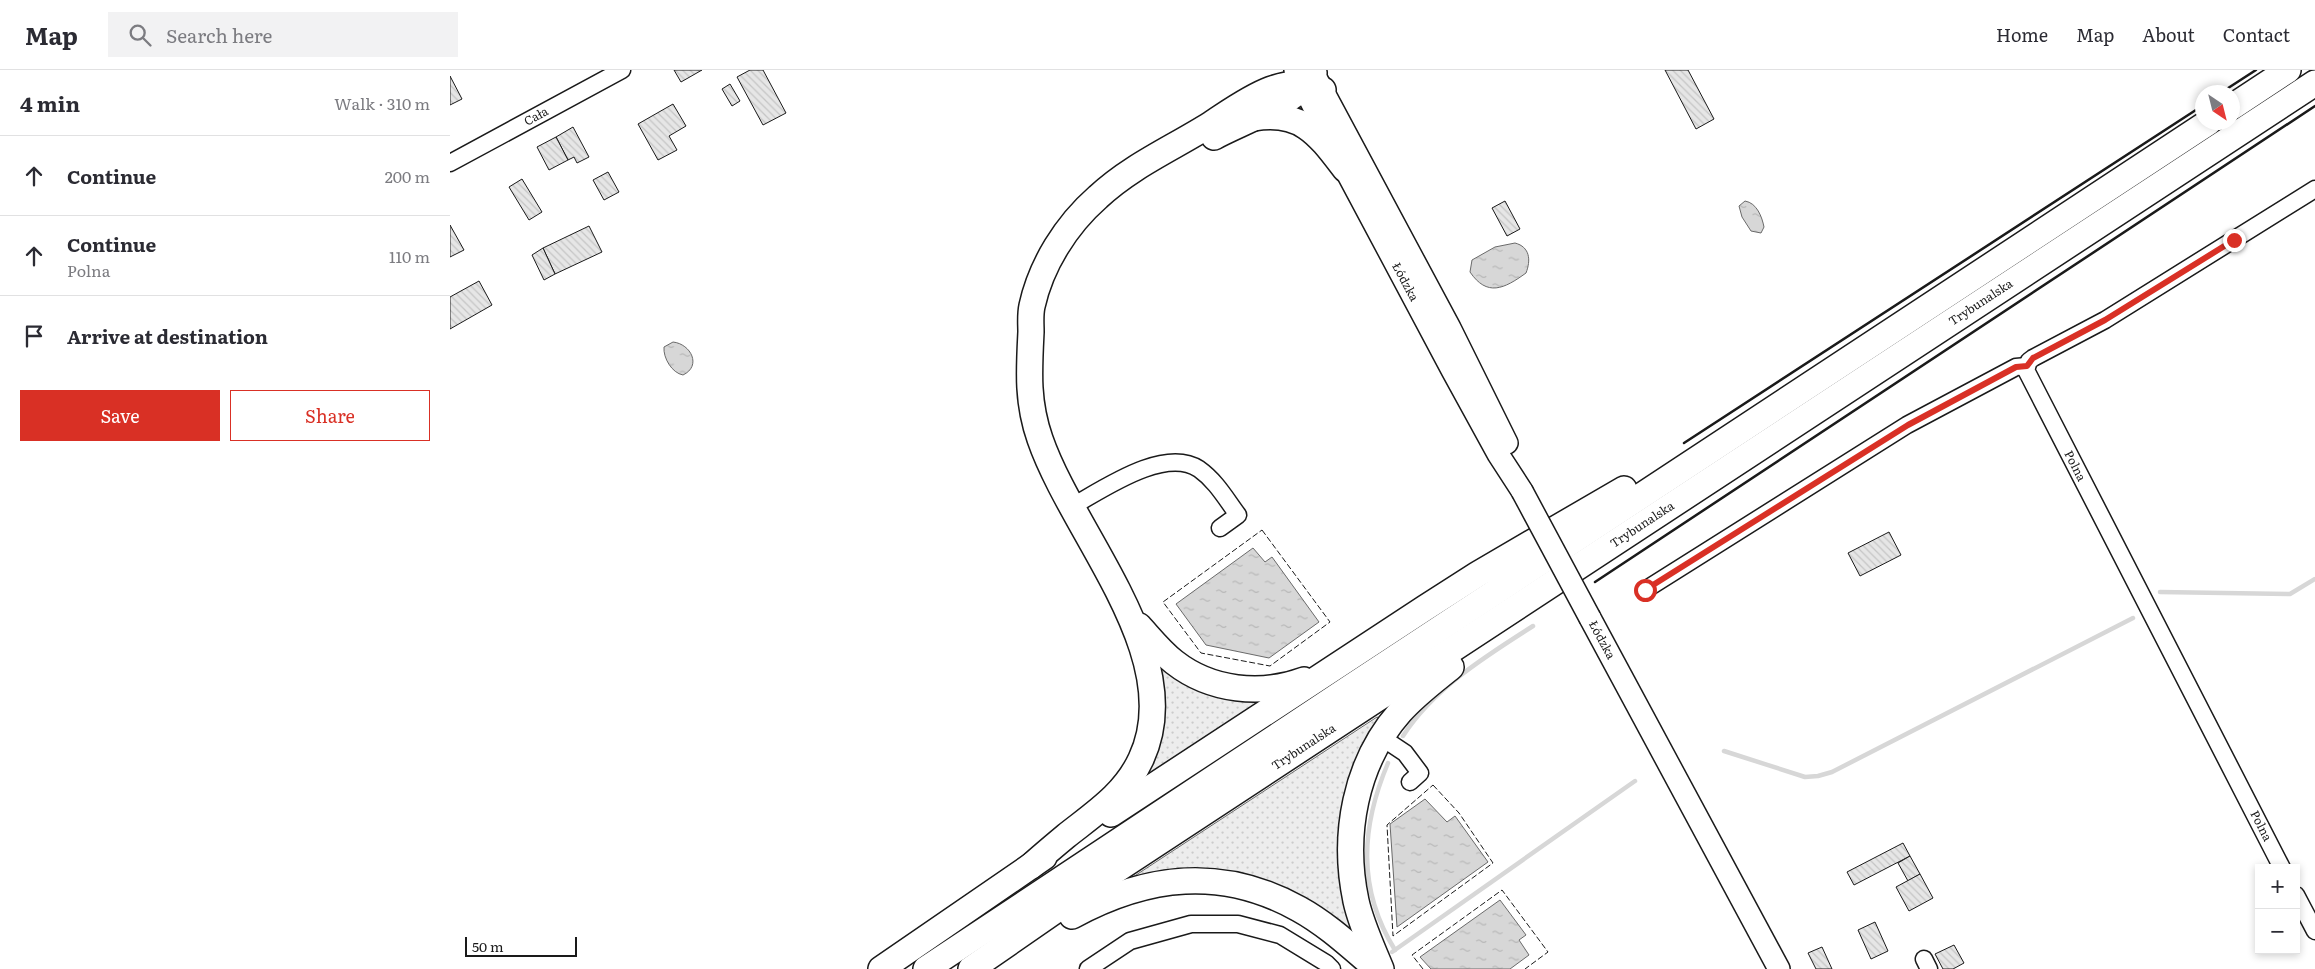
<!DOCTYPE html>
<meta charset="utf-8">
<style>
body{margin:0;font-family:Literata,serif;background:#f2f2f3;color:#2b2b33}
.controls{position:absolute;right:15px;bottom:15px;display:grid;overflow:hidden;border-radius:0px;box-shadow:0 2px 8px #0003}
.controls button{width:45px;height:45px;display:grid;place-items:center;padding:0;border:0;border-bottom:1px solid #e1e1e2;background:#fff;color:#2b2b33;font:25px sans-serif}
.compass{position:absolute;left:1745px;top:15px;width:45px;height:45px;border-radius:50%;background:#fff;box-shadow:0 2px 8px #0003;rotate:145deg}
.scale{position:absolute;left:15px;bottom:12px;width:112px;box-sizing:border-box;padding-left:5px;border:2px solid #1a1a1a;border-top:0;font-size:14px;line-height:18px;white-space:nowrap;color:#1a1a1a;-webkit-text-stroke:4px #fff;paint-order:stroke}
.stop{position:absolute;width:15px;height:15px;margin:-11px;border:4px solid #d93025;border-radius:50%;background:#fff}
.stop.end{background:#d93025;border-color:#fff;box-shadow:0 1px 5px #0008}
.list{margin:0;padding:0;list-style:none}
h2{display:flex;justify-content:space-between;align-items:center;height:65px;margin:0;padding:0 20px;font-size:21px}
h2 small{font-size:16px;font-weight:400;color:#7c7c81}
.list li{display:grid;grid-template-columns:32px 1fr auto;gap:15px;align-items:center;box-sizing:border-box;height:80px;padding:0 20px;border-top:1px solid #e1e1e2}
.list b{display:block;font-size:19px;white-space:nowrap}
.list p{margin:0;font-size:16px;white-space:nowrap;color:#7c7c81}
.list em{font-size:16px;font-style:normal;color:#7c7c81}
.actions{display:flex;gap:10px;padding:15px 20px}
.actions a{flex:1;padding:11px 0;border:1px solid #d93025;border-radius:0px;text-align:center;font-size:18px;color:#d93025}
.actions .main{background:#d93025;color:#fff}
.icon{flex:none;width:28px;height:28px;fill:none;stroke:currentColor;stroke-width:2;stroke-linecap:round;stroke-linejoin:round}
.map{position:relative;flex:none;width:1865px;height:899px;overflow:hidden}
header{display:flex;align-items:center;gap:30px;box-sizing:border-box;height:70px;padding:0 25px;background:#fff;border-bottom:1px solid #e1e1e2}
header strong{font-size:24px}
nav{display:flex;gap:28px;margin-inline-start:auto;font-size:18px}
.search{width:350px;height:45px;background:#f2f2f3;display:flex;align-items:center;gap:12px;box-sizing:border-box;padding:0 18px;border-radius:0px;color:#7c7c81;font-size:19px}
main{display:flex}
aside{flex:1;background:#fff}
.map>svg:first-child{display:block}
.grass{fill:url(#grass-dots);stroke:#6a6a6a}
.water{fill:url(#water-ripples);stroke:#6a6a6a}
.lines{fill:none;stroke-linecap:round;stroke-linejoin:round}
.stream{stroke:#d7d7d7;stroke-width:4.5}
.building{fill:url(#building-back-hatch);stroke:#1a1a1a}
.minor-casing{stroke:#1a1a1a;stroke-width:19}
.major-casing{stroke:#1a1a1a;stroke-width:24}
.highway-casing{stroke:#1a1a1a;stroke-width:28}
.minor{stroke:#fff;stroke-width:16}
.major{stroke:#fff;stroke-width:21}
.highway{stroke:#fff;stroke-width:25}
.major-bridge-casing{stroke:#1a1a1a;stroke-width:24;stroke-linecap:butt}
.major-bridge{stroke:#fff;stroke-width:21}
.fence{stroke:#1a1a1a;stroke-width:1;stroke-dasharray:6 2.5;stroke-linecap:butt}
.wall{stroke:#1a1a1a;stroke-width:2.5}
.route{stroke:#d93025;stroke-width:6}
.labels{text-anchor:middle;stroke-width:4;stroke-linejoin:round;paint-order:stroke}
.street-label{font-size:12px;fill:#1a1a1a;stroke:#fff}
</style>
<header>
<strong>Map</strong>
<div class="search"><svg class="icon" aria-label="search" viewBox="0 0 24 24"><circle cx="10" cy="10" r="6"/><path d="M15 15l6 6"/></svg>Search here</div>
<nav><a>Home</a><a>Map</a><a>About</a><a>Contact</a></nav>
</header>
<main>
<aside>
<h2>4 min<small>Walk · 310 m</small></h2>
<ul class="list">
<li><svg class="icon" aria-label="ahead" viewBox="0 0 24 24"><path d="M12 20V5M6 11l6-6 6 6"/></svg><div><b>Continue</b></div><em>200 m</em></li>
<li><svg class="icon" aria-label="ahead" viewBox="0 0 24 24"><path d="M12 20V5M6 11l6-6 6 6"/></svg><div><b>Continue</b><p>Polna</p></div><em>110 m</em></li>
<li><svg class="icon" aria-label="arrive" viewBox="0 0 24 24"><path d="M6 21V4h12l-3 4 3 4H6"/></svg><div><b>Arrive at destination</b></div></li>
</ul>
<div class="actions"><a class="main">Save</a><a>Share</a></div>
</aside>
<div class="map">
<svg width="1865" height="899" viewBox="0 0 1865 899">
<defs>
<pattern id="grass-dots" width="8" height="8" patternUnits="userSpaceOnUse" patternTransform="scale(1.25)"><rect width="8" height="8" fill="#ededed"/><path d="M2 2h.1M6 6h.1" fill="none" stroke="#cbcbcb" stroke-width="1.8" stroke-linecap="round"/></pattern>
<pattern id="water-ripples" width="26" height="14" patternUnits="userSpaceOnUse" patternTransform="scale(1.25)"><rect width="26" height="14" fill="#d7d7d7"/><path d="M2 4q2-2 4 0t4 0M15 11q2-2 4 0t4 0" fill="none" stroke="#b8b8b8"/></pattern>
<pattern id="building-back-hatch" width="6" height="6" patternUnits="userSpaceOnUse" patternTransform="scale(1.25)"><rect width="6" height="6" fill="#e6e6e6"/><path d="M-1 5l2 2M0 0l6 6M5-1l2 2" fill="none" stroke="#c5c5c5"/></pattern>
</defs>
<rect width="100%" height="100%" fill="#fff"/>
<g class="grass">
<path d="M705,589L817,628L697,708L693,704Z"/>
<path d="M927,647L932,649L914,686L907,871L858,830L683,807Z"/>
</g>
<g class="water">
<path d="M1295,131C1307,133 1312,147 1314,157L1311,163L1301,161L1292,147L1289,136Z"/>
<path d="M1065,173C1080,177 1081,190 1076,203C1054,219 1037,227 1020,202L1022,190L1045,177Z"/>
<path d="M223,272C241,274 252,296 233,305C222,303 213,288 214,277Z"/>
<path d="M803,478L815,492L822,487L869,552L819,588L756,575L726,534Z"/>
<path d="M975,729L997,752L1005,746L1038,792L947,857L940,754Z"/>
<path d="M1050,830L1076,865L1069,870L1079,885L1060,899H981L970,887Z"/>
</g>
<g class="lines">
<g class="stream">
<path d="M1710,522L1840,524L1865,509"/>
<path d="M953,666C984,618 1036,586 1083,556"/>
<path d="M1274,681L1355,707L1368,706L1382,702L1683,548"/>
<path d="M938,693C911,757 907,819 945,880"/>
<path d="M942,882L1185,711"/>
</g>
</g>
<g class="building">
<path d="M224,0H252L231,12Z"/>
<path d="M300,0H313L336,43L313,55L287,7Z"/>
<path d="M1215,0H1238L1264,49L1246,59Z"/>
<path d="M0,6L12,29L0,35Z"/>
<path d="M280,14L290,31L282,36L272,19Z"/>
<path d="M223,34L236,56L219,66L227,80L208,90L188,54Z"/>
<path d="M123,57L139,87L127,93L124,87L118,90L106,67Z"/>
<path d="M106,67L118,90L99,100L87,77Z"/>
<path d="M158,102L169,122L154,130L143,110Z"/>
<path d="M72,109L92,142L79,150L59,117Z"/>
<path d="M1055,131L1070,159L1057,166L1042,138Z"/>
<path d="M0,155L14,180L0,187Z"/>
<path d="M139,156L152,182L105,204L93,178Z"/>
<path d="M93,178L105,204L94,210L82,185Z"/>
<path d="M29,211L42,235L0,259V227Z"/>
<path d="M1439,462L1451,485L1410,506L1398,483Z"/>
<path d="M1453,773L1460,786L1404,815L1397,802Z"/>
<path d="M1460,786L1470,804L1458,811L1448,793Z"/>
<path d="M1470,804L1483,828L1459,841L1446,817Z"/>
<path d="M1425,852L1438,881L1421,889L1408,860Z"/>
<path d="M1504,875L1514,893L1503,899H1493L1485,884Z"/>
<path d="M1372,877L1382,899H1366L1358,883Z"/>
</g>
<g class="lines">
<defs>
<g id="minor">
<path id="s1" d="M0,93L172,0"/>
<path d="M621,437C652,420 714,376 749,399C766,411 776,429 788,445L770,458"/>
<path d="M1195,520L1457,355L1566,297L1577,296"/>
<path d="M931,667L955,683L970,703L960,712"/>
<path d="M1832,798L1576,300L1579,291L1583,288L1655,250L1865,119"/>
<path d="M1846,825L1865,861"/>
<path d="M1474,889L1479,899"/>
<path d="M638,899L680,871L741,854H788L830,865L876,893L882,899"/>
</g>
<g id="major">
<path id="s2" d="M845,0L895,99L1002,300L1048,384L1072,421"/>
<path d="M865,6L1000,258L1057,373"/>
<path id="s3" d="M1140,548L1329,899"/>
</g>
<g id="highway">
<path d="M1782,37L1838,0"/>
<path d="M804,48C852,40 869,65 895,99"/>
<path d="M764,67C791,52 851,32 864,3"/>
<path d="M689,556C700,568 711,582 724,592C761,621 811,626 854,610"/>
<path d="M661,744L975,538L1028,504L1174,419"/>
<path d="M581,796C592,786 604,776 616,766C645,743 675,724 691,689C739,587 623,465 590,369C577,332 579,301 581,262C581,254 580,245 582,236C591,195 616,155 648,127C681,96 723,78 761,54C792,34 835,0 873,20"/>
<path d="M622,846C697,805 772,796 849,839C878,855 902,878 927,899"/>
<path d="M431,899L594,787"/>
<path d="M476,899L901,617L1759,52"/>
<path id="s4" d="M521,899L622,829L1865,13"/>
<path d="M931,899C922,877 911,854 906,831C892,765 905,693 950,642C965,625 984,611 1001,597"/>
</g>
</defs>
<use href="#minor" class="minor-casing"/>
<use href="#major" class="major-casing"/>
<use href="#highway" class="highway-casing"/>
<use href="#minor" class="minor"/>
<use href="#major" class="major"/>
<use href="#highway" class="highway"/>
<defs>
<path id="major-bridge" d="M1072,421L1140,548"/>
</defs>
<use href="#major-bridge" class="major-bridge-casing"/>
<use href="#major-bridge" class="major-bridge"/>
<g class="fence">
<path d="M812,460L880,552L820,596L751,583L713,532Z"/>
<path d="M983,715L1009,743L1043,793L943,866L937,755Z"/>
<path d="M973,899L962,885L1052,820L1098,882L1075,899"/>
</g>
<g class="wall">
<path d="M1772,22L1806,0"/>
<path d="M1234,373L1752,36"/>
<path d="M1145,512L1865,36"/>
</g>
</g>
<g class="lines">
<path class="route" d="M1195,520L1458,355L1566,297L1577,296L1583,288L1655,250L1784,170"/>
</g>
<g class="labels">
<g class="street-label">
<text dy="4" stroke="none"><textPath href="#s1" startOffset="98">Cała</textPath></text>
<text dy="4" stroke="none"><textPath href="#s2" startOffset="239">Łódzka</textPath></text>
<text dy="4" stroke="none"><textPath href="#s4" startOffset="1210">Trybunalska</textPath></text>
<text transform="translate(1625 396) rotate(63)" y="4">Polna</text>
<text dy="4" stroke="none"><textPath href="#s4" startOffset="805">Trybunalska</textPath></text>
<text dy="4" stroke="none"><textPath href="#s3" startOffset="25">Łódzka</textPath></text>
<text dy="4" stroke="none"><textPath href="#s4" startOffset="400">Trybunalska</textPath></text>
<text transform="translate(1811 756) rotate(63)" y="4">Polna</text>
</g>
</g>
</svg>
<div class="controls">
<button>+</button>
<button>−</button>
</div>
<svg class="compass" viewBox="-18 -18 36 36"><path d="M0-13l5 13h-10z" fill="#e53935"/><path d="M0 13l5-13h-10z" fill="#7c7c81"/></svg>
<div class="scale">50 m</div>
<div class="stop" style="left:1195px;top:520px"></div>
<div class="stop end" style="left:1784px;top:170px"></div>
</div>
</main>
